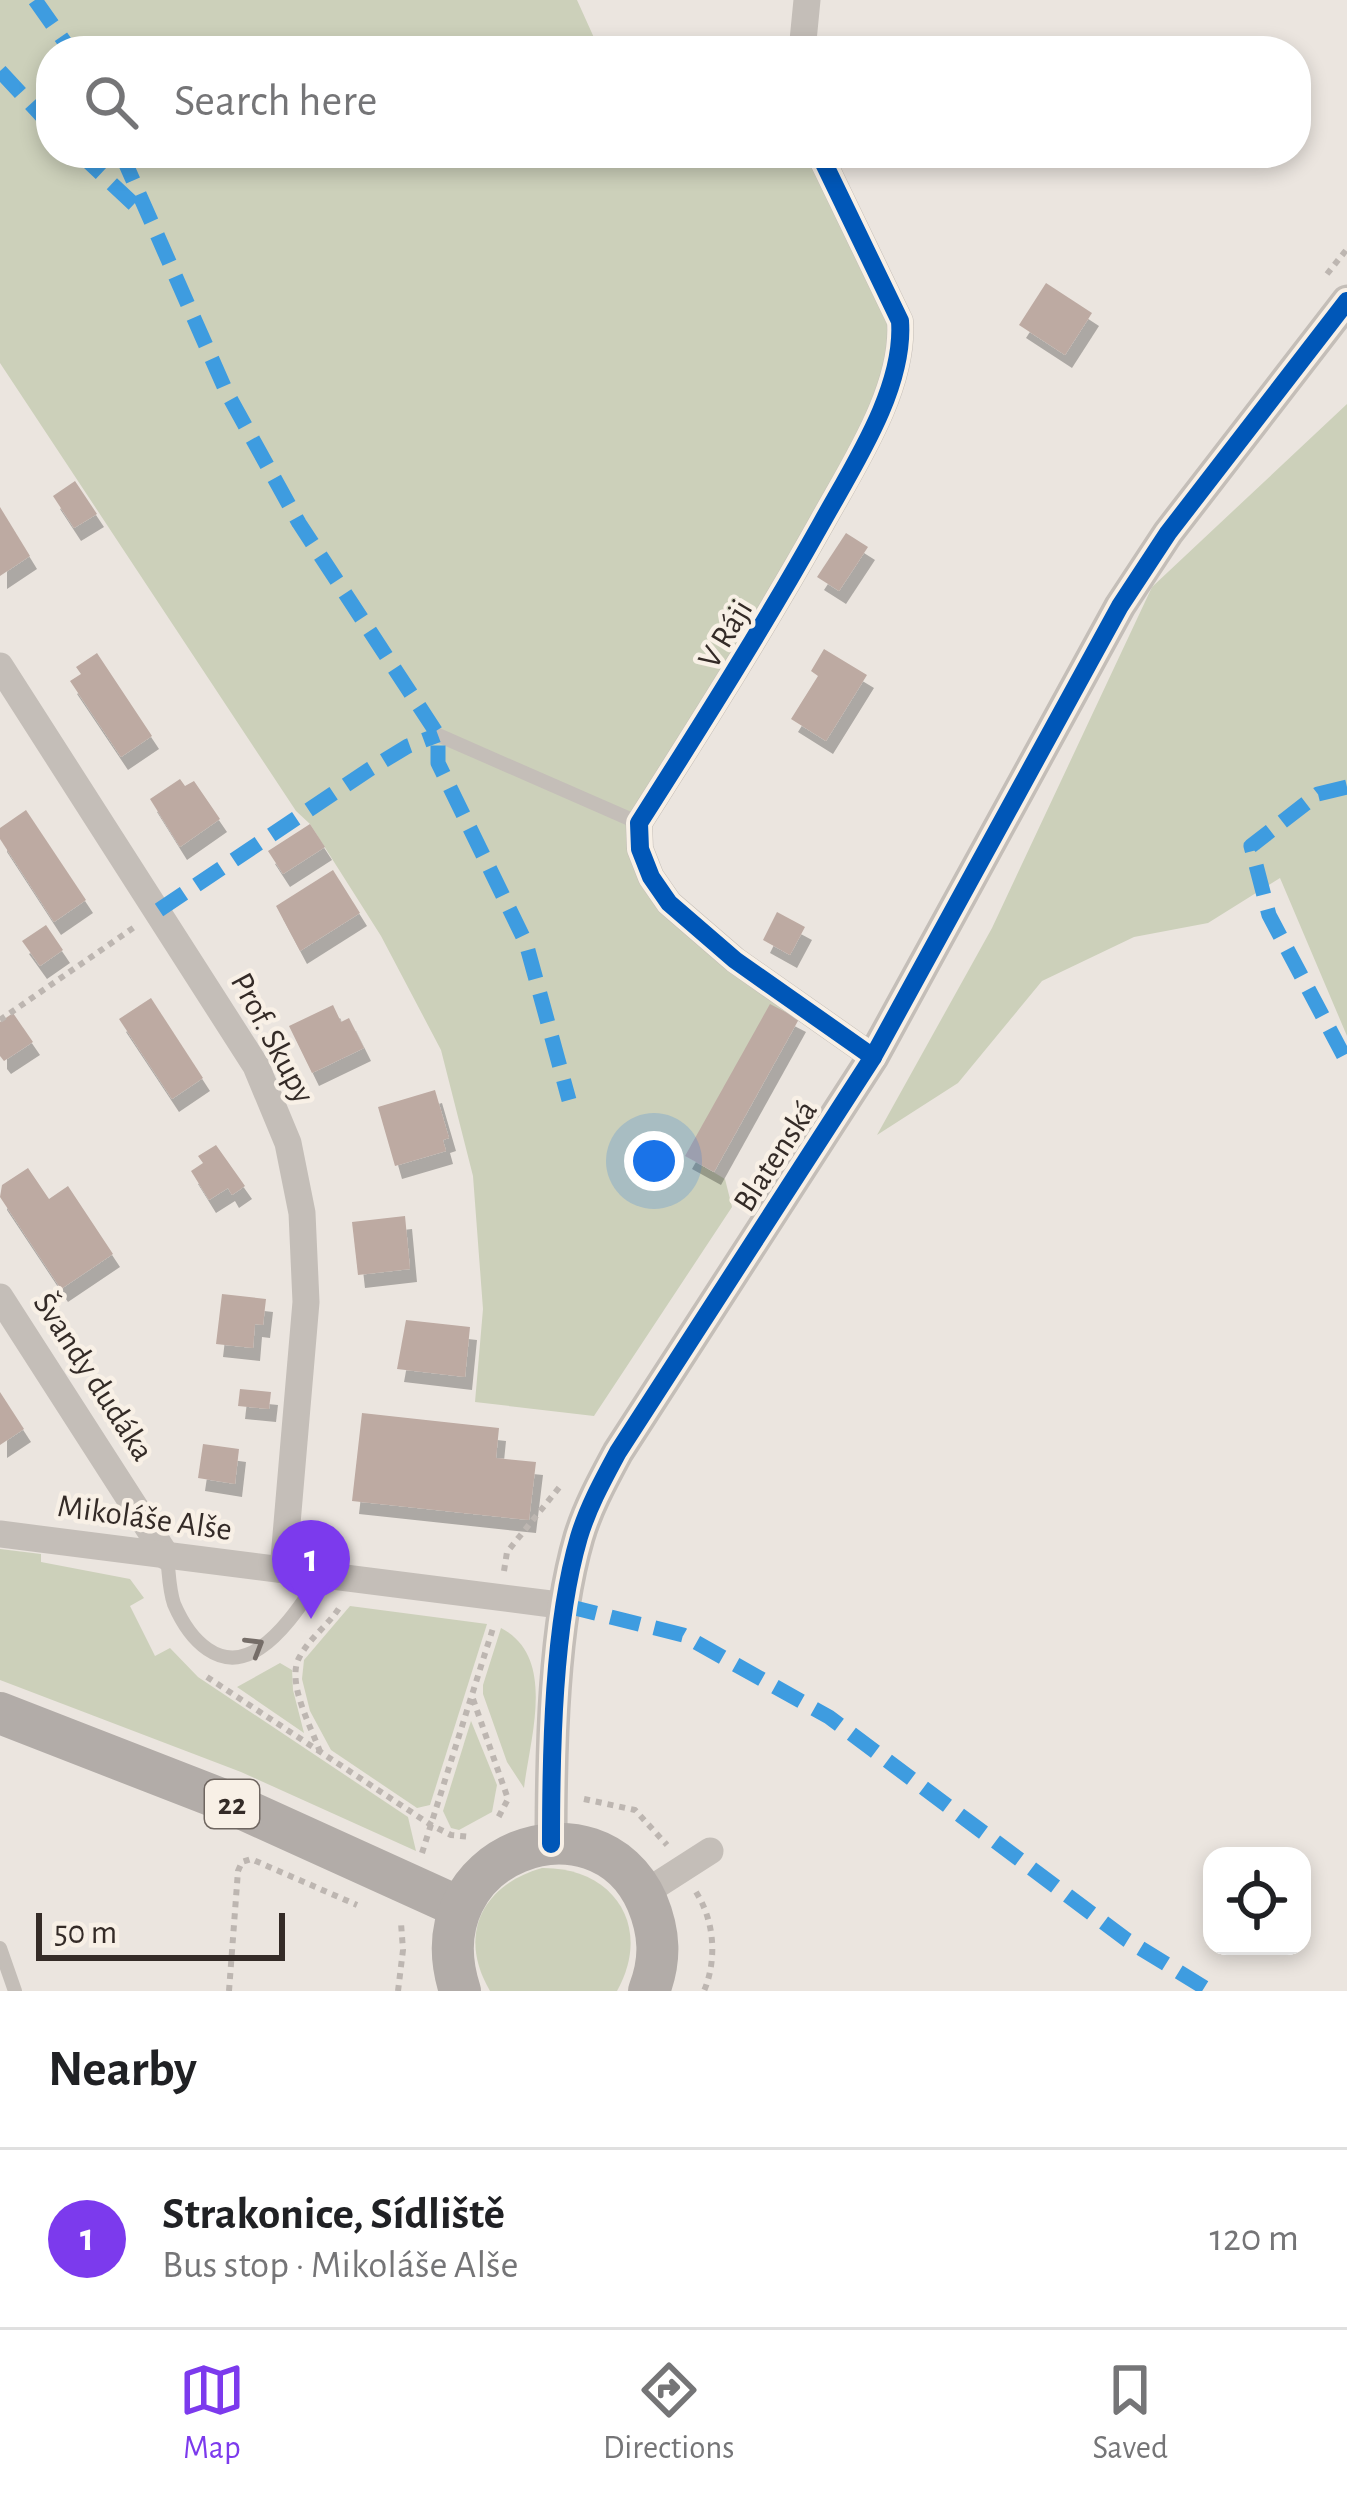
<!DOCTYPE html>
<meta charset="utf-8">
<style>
body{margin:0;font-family:"Alegreya Sans",sans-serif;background:#f2f2f2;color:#202124}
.controls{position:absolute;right:36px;bottom:36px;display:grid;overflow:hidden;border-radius:24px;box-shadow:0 6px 18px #0003}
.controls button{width:108px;height:108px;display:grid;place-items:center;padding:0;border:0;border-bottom:3px solid #e0e0e0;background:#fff;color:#202124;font:60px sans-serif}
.scale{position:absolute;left:36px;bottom:30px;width:249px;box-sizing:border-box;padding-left:12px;border:6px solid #342b27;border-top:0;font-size:33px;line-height:42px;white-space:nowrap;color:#342b27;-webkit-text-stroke:9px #f8f0e6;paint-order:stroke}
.you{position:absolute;left:654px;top:1161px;width:42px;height:42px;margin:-30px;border:9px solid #fff;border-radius:50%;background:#1a73e8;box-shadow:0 0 0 18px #1a73e833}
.badge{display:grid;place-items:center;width:78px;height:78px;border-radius:50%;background:#7c3aed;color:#fff;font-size:39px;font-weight:700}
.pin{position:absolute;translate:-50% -99px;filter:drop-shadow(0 3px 6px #0008)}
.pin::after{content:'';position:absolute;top:63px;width:42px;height:36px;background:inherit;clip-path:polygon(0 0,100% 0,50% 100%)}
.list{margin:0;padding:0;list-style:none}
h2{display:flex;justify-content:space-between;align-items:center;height:156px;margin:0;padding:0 48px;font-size:51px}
h2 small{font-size:39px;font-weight:400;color:#757577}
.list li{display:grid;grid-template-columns:78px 1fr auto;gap:36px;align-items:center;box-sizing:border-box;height:180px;padding:0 48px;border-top:3px solid #e0e0e0}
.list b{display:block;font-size:45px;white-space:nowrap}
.list p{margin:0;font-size:39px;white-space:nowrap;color:#757577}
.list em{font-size:39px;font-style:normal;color:#757577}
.icon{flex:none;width:66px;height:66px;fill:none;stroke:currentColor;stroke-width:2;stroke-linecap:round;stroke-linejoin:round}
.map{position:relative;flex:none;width:1347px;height:1991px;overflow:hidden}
.search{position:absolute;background:#fff;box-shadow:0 6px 18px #0003;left:36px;right:36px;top:36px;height:132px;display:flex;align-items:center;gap:30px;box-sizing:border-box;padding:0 42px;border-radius:48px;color:#757577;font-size:45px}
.sheet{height:336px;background:#fff}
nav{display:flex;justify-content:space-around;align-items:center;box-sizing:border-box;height:168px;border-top:3px solid #e0e0e0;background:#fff;font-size:33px;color:#757577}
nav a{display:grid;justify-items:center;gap:6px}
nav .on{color:#7c3aed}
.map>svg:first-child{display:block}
.green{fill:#ccd0ba}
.building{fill:#bdaaa2;filter:url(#shadow)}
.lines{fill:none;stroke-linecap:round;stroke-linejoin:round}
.path{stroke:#bdb6b1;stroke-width:6;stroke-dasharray:6 6;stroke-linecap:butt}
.service{stroke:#c4beb8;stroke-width:14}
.minor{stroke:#c4beb8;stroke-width:27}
.tertiary{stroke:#c4beb8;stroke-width:33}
.primary{stroke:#b2aca8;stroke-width:42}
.quiet{stroke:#3e9ce0;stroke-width:15;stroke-dasharray:30 15;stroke-linecap:butt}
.cycleway-casing{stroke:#f8f0e6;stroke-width:26}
.cycleway{stroke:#0057b8;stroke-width:18}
.oneway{stroke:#756d68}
.labels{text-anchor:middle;stroke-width:9;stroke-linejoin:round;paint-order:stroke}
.shield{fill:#f8f0e6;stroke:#6f6660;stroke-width:3}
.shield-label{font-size:30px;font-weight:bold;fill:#342b27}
.street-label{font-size:33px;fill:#342b27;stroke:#f8f0e6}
</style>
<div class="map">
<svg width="1347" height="1991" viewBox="0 0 1347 1991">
<defs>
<filter id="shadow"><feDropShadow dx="7" dy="13" stdDeviation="0" flood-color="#0004"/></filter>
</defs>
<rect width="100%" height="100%" fill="#ebe5df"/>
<g class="green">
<path d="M0,0H577L600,51H51V153H648L653,163L810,165L898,294L896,384L648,796L646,889L799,1019L686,1156L725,1179L732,1207L594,1416L475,1402L483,1309L473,1176L441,1050L381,936L310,824L296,811L0,363Z"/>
<path d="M1347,404V1036L1280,878L1208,923L1134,937L1042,981L958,1083L877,1135L992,928L1152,587Z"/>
<path d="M0,1549L41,1554V1562L130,1579L144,1598L130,1606L155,1656L170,1648L198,1677L408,1817L416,1851L241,1772L0,1680Z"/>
<path d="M350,1606L487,1624L430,1805L417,1808L331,1750L310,1711L302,1679L304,1660Z"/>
<path d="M501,1628C557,1657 530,1737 524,1788L507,1762L483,1694V1685Z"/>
<path d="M280,1663L292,1670L293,1690L304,1733L237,1687Z"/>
<path d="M471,1721L497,1785L492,1812L459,1830L451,1828L443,1811Z"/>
<path d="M542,1868C614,1867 653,1927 617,1991H490C457,1935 482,1885 542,1868Z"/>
</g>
<g class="building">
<path d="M1046,283L1092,313L1065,355L1019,325Z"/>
<path d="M75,481L97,514L74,528L53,496Z"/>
<path d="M0,507L30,556L0,576Z"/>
<path d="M846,533L868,547L839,591L817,577Z"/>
<path d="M824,649L867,675L826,741L791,719L818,676L811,671Z"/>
<path d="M97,653L152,736L121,757L70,681L81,674L76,667Z"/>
<path d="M180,779L185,786L194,781L220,819L180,847L150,799Z"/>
<path d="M26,810L86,900L54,922L0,839V828Z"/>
<path d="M310,824L325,847L283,874L268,851Z"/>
<path d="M333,870L360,913L300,951L276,906Z"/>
<path d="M777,912L805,927L790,955L763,940Z"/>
<path d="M46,925L63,950L40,966L22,941Z"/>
<path d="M151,998L203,1078L172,1099L119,1019Z"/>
<path d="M770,1004L799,1019L714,1172L685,1156Z"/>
<path d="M333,1005L341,1022L349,1018L364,1048L312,1073L289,1026Z"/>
<path d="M13,1013L33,1042L4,1061L0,1056V1022Z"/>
<path d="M435,1090L449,1138L443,1140L446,1151L395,1166L378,1107Z"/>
<path d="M216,1145L245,1186L232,1195L228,1188L209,1200L191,1171L203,1163L198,1156Z"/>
<path d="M28,1168L49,1199L68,1186L113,1254L61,1289L0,1197L2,1185Z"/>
<path d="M405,1216L410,1269L358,1275L352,1222Z"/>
<path d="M222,1294L266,1299L263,1325L255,1324L253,1348L216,1344Z"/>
<path d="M406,1320L470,1327L465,1377L397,1369Z"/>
<path d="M240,1389L271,1392L269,1409L238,1406Z"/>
<path d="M0,1392L24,1429L0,1445Z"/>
<path d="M362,1413L499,1428L496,1458L536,1462L529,1520L352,1501Z"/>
<path d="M203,1444L239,1449L235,1484L198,1478Z"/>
</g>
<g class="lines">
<g class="path">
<path d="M1327,274L1347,249"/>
<path d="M0,1020L136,926"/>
<path d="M504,1571L507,1552L562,1484"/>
<path d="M207,1677L431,1825L451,1835L471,1837"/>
<path d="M473,1699L508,1799L497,1820"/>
<path d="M320,1752C312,1728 286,1683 299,1658C309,1638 330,1624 341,1605"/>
<path d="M584,1799L635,1810L667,1845"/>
<path d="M422,1853L494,1625"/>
<path d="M696,1892C715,1922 717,1960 704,1991"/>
<path d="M229,1991L238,1871L242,1862L251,1859L357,1905"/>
<path d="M398,1991L403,1950L401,1923"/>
</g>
<g class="service">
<path d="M438,735L639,823"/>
<path d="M167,1557C169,1572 169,1590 174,1604C189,1639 220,1675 260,1648C285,1631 304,1600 321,1576"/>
<path d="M0,1948L15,1991"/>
</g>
<g class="minor">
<path d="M802,51L807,0"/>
<path d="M819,153L900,321C905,388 853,466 821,524C764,626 702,724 639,823L640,849L651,877L669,903L735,960L873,1057"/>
<path d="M0,666L256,1066L288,1143L302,1213L306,1302L283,1570"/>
<path d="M0,1297L167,1557"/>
<path d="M0,1534L567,1606"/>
<path d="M643,1894L710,1851"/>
</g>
<path class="tertiary" d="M551,1844C551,1751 553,1626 579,1537C588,1507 603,1480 618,1452L873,1057L1120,606L1168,533L1347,301"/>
<g class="primary">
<path d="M0,1713L221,1799L459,1907"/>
<path d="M460,1991C415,1852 597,1789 647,1902C660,1933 661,1960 649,1991"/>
</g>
<g class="quiet">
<path d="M35,0L71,51"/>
<path d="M0,71L51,126"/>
<path d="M79,153L140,210"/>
<path d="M121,153L226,391L299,523L438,735V763L526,943L569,1100"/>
<path d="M1347,787L1318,794L1251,846L1269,915L1347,1062"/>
<path d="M159,910L370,769L408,746L438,735"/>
<path d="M567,1606L683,1635L829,1717L1127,1940L1210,1991"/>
</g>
<defs>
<g id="cycleway">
<path d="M819,153L900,321C905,388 853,466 821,524C764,626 702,724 639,823L640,849L651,877L669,903L735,960L873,1057"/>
<path d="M551,1844C551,1751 553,1626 579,1537C588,1507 603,1480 618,1452L873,1057L1120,606L1168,533L1347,301"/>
</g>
</defs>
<use href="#cycleway" class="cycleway-casing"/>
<use href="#cycleway" class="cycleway"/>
</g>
<defs><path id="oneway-chevron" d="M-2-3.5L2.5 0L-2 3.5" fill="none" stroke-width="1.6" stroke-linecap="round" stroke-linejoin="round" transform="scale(3)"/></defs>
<use class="oneway" href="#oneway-chevron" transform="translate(255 1646) rotate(-31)"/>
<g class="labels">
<rect class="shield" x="205" y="1780" width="54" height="48" rx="9"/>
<g class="shield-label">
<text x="232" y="1814">22</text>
</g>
<g class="street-label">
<text transform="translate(724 633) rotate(-59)" y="12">V Ráji</text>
<text transform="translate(274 1037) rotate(62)" y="12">Prof. Skupy</text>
<text transform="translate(774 1155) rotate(-57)" y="12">Blatenská</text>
<text transform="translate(95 1376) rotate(57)" y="12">Švandy dudáka</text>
<text transform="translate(145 1516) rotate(8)" y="12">Mikoláše Alše</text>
</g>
</g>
</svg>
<div class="controls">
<button><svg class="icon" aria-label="locate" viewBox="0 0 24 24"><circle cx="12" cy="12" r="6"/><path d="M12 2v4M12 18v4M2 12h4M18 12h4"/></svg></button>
</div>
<div class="scale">50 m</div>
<div class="you"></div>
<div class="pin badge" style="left:311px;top:1619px">1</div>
<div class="search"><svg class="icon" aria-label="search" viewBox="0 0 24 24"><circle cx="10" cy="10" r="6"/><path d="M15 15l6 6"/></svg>Search here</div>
</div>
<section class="sheet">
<h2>Nearby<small></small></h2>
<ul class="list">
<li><span class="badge">1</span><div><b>Strakonice, Sídliště</b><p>Bus stop · Mikoláše Alše</p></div><em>120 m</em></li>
</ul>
</section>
<nav>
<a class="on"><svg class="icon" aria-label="map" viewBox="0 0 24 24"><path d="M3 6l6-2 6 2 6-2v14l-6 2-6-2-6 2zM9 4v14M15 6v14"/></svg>Map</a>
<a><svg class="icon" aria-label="directions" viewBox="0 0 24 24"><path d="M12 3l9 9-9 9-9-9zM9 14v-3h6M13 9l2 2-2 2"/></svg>Directions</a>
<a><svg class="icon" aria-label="saved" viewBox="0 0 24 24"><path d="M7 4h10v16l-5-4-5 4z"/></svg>Saved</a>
</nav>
